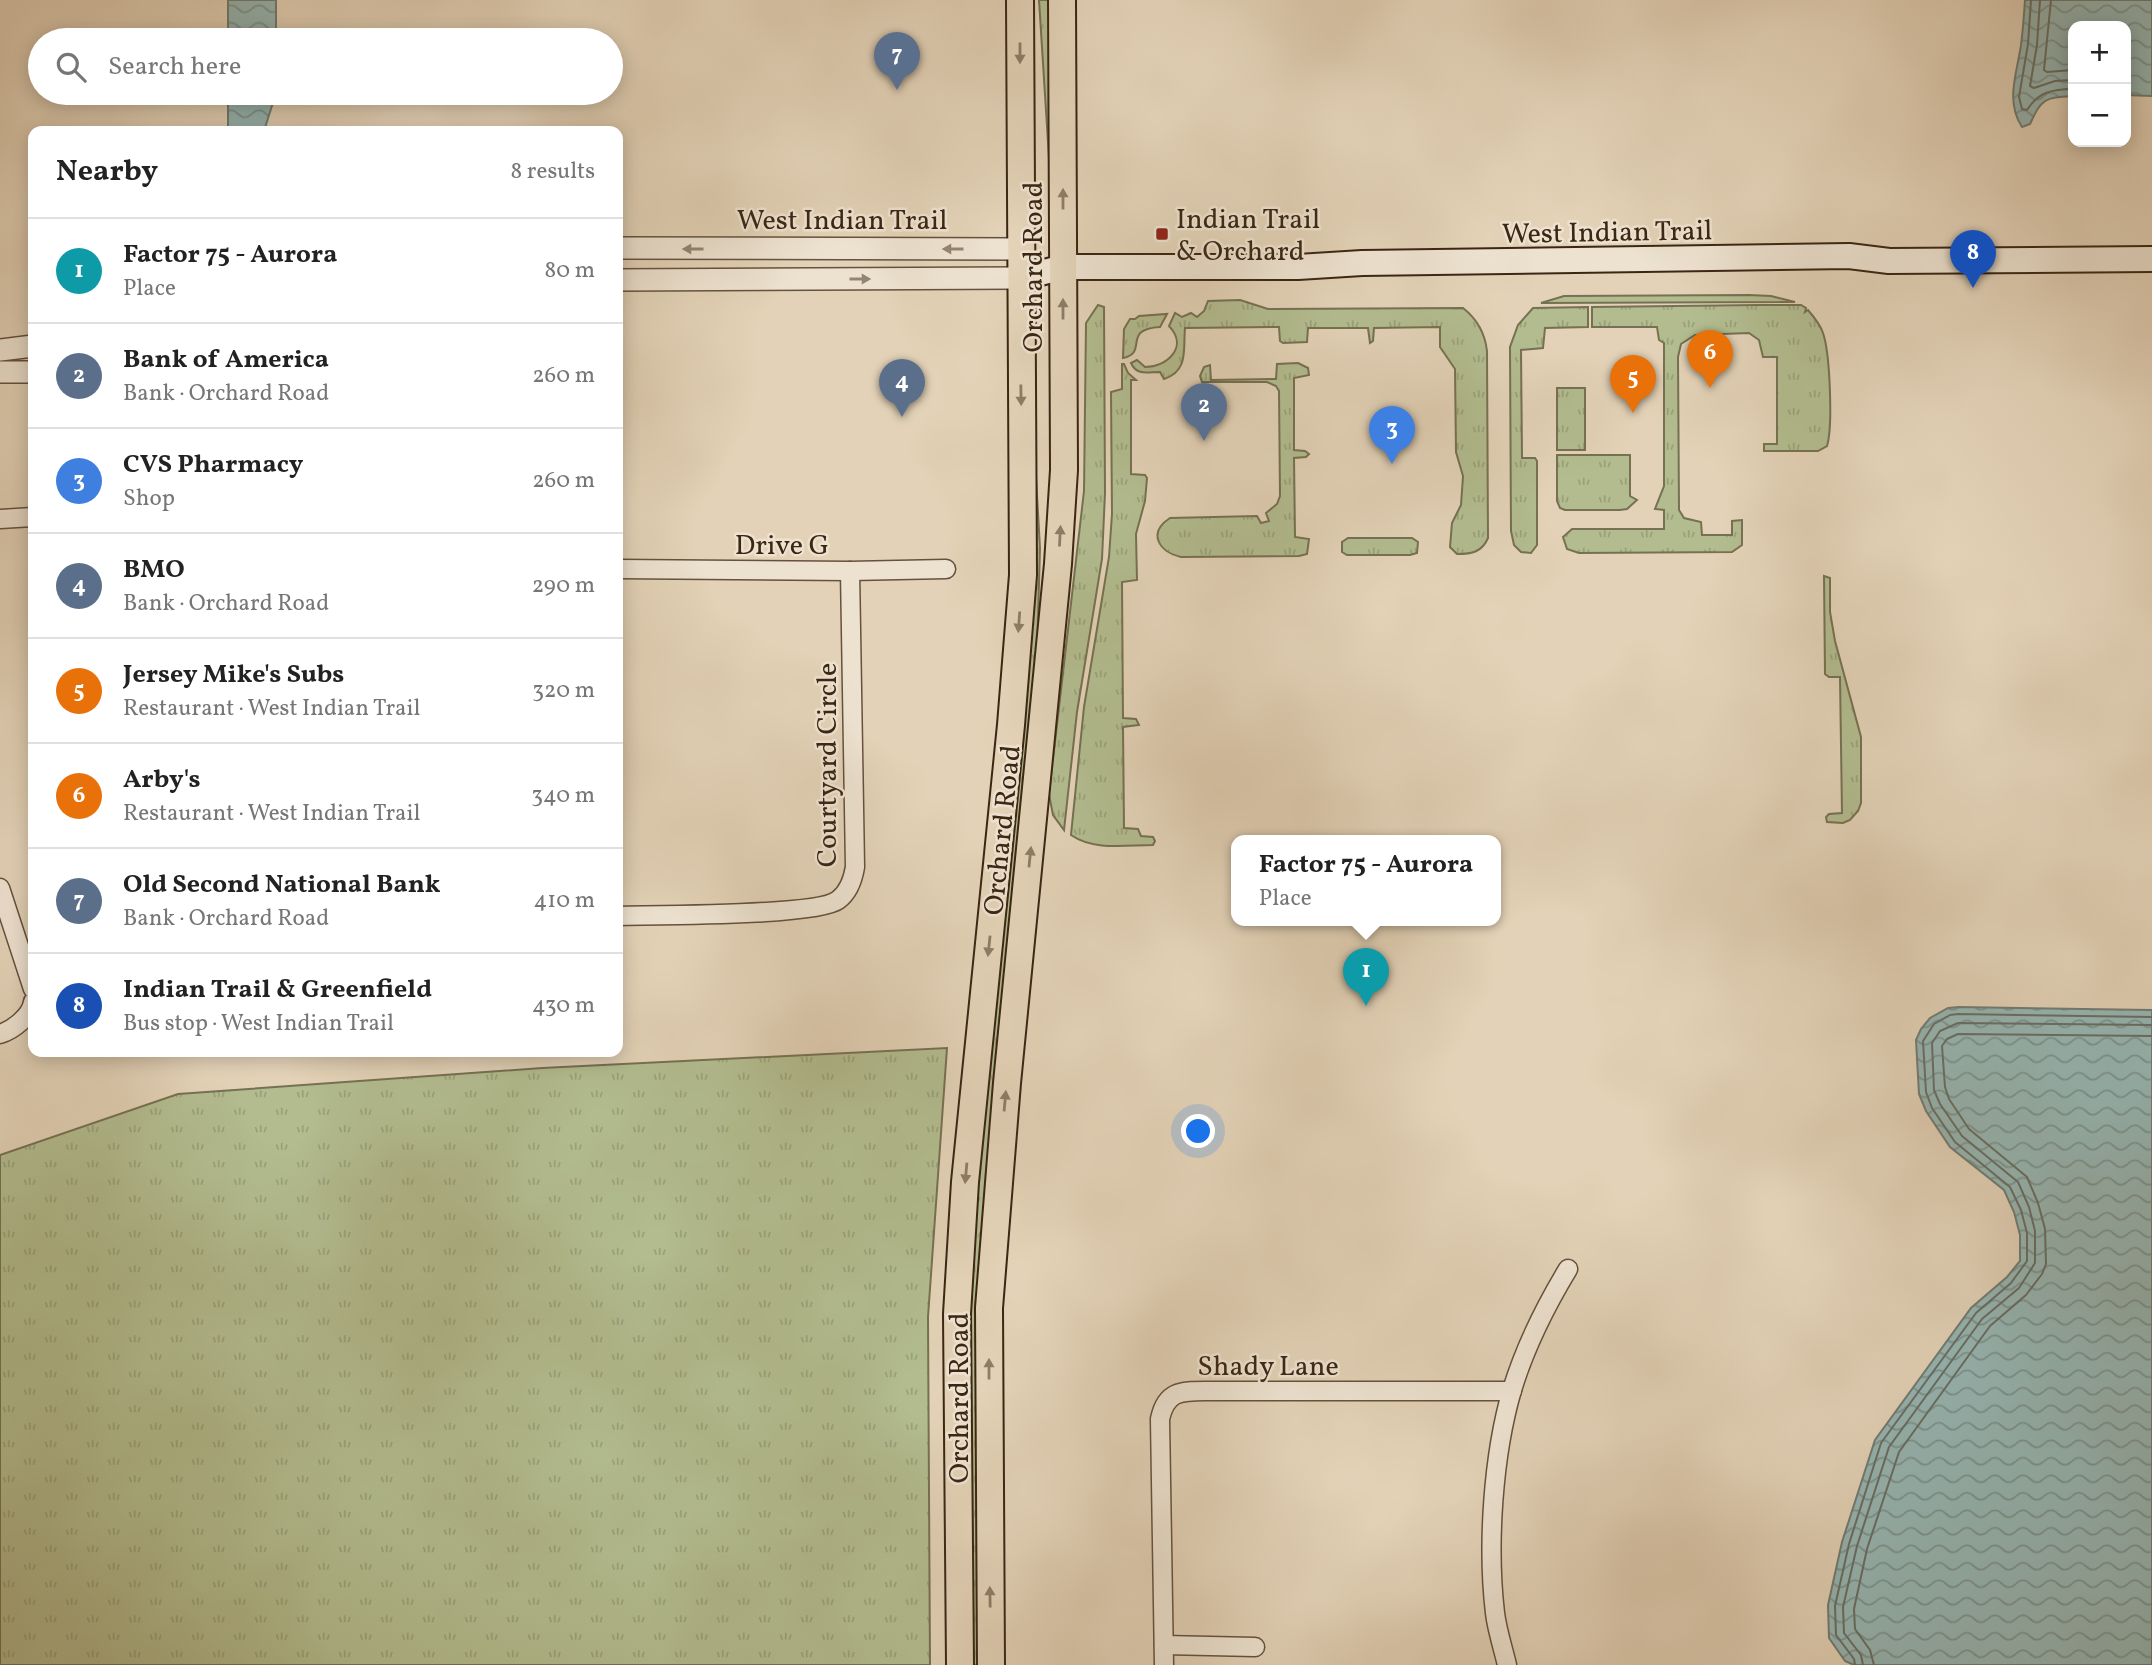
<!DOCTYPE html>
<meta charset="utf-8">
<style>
body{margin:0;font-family:Vollkorn,serif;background:#f2f2f2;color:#222}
.controls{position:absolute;right:21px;top:21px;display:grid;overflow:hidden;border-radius:14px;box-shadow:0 4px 18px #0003}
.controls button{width:63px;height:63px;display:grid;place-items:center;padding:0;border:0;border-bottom:2px solid #e0e0e0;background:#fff;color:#222;font:35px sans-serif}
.you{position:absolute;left:1199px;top:1132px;width:24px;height:24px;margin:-18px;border:5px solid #fff;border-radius:50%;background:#1a73e8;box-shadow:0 0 0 10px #1a73e833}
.badge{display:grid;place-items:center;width:46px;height:46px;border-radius:50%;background:#8f2418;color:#fff;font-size:23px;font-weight:700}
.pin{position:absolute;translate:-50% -58px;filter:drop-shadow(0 2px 4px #0008)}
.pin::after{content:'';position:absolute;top:37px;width:24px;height:21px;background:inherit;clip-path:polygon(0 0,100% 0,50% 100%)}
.popup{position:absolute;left:1231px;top:835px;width:270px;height:91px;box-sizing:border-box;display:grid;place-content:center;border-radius:14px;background:#fff;filter:drop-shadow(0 2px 5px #0005);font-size:23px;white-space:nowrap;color:#767676}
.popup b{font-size:26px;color:#222}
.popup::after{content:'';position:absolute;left:50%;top:100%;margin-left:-14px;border:14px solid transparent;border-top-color:#fff}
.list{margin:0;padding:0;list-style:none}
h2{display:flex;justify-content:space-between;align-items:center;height:91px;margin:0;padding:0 28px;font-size:30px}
h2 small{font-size:23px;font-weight:400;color:#767676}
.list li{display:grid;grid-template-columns:46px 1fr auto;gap:21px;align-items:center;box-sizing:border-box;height:105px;padding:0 28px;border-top:2px solid #e0e0e0}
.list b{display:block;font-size:26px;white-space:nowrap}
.list p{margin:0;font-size:23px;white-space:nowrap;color:#767676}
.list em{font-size:23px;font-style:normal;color:#767676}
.icon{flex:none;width:38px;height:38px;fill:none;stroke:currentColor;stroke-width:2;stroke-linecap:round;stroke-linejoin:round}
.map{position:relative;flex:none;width:2152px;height:1665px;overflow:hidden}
.search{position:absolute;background:#fff;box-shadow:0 4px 18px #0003;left:28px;top:28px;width:595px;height:77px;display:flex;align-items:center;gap:18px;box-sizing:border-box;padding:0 24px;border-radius:38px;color:#767676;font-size:26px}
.panel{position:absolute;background:#fff;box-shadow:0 4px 18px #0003;left:28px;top:126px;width:595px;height:931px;border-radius:14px}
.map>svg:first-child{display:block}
.grass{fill:url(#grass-tufts);stroke:#767152;stroke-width:2}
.water{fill:url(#water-waves);stroke:#727c73;stroke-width:2}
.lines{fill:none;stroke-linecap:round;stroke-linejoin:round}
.shore{stroke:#686e64;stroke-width:2}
.minor-casing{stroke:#65513d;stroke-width:21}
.tertiary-casing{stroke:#65513d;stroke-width:24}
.secondary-casing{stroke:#3b2614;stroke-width:28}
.primary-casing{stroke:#3b2614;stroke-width:30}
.minor{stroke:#ede2d0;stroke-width:18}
.tertiary{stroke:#ede2d0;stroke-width:21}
.secondary{stroke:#ede2d0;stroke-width:24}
.primary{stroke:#e3d2b7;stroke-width:26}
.oneway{fill:#8f7c66}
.oneway2{fill:#948472}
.poi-dot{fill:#8f2418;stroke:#ede2d0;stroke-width:2.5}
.labels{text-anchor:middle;stroke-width:5;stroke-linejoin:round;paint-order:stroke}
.poi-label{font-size:28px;fill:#3b2614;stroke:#ede2d0;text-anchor:start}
.street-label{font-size:28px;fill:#3b2614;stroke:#ede2d0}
</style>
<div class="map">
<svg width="2152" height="1665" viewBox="0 0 2152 1665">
<defs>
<pattern id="grass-tufts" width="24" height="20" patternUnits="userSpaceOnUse" patternTransform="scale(1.75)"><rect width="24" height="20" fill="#b2bc8f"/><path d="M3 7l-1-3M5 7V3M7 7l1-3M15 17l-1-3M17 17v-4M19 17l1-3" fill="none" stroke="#9aa17a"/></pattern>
<pattern id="water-waves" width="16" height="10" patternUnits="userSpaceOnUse" patternTransform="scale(1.75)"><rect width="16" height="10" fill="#96b6b3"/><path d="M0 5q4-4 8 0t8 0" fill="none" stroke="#7c9490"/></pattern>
</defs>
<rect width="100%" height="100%" fill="#e3d2b7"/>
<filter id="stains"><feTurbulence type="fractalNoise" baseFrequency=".00286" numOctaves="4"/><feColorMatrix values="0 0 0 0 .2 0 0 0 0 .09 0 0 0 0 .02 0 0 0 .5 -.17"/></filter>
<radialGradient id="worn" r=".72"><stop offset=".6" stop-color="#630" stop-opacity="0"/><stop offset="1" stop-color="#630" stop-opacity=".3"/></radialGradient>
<g class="grass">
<path d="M1039,0H1052V158H1049Z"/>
<path d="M1749,295L1771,296L1795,302L1541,303L1564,296Z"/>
<path d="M1240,300L1268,309L1463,308C1477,319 1485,333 1487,351L1488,538C1482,552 1472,554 1457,554L1450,547L1452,523L1461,505L1463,476L1456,452L1455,369L1440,347V327L1374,328L1373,341L1370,343L1368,328H1308L1307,342L1283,343L1280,341L1279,327L1185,328C1183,349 1189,371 1164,379L1160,372C1147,372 1137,376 1131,363L1137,360L1145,367C1167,367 1189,347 1169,326L1175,313L1182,317L1191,313L1197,317L1204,311L1208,301Z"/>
<path d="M1098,305L1104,307L1105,493L1102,559L1077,712L1064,830L1053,815L1049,794L1084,491L1086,323Z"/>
<path d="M1759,305H1801L1806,308L1805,312L1808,310C1814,317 1820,324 1823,333C1830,353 1833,426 1827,446L1818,451H1764V444H1777V357H1763L1759,340L1749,333L1695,335L1681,344L1678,357L1679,510L1684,518L1701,522L1702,535H1732V521L1742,520V545L1732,552L1579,553L1567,549L1563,537L1572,529H1664V510L1655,509L1664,486V343L1659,340L1657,327H1592V307Z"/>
<path d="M1588,307V327L1545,328L1543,348L1521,350L1522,458H1535L1537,461V545L1531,553L1521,552L1514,545L1511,531L1510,347L1518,325L1533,308Z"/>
<path d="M1167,314L1160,327C1121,329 1149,353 1123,358L1124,329L1130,319H1135L1139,316Z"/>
<path d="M1298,363L1308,368L1309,375L1294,378V450L1305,451L1309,454L1306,457L1294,458L1295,537L1309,539L1307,554L1299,556L1181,557C1159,552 1147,533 1170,518L1257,516L1261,523L1269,521L1266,513L1277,504L1280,496L1279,391L1276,386L1267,382H1202L1200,376L1204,367L1210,365L1211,380L1276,379L1277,364Z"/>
<path d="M1122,364H1124L1128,373L1136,380H1131V474L1145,475L1147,478L1145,501L1136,534L1137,580L1122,582L1123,718L1136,719L1139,725L1123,727L1124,828L1138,829L1141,836L1153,837L1155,841L1153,845C1126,845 1094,851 1071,835L1084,707L1109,557L1112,514L1111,392L1122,389Z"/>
<rect x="1557" y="388" width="28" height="62"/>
<path d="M1557,455H1630V496L1637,500L1627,509L1620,510H1565L1560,508L1557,501Z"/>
<path d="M1035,460L1040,548L1036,688L980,1665H970L968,1342L971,1248Z"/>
<path d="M1348,538H1412L1418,542L1417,553L1410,555H1347L1342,552V542Z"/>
<path d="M1824,576L1830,578V612L1835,641L1861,737V803L1858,811L1850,820L1843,823L1827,822L1826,817L1829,814L1842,813L1840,677H1829L1825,674Z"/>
<path d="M947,1048L928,1317L930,1665H0V1155L178,1094L542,1068Z"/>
</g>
<g class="water">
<rect x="228" y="0" width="48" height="40"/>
<path d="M2025,0H2152V96L2126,95V26H2073V96C2044,98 2042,98 2030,124L2022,127C2005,101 2017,73 2021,45C2023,30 2024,15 2025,0Z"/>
<path d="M228,93H276L264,131H228Z"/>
<path d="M1959,1007L2152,1010V1665H1854L1845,1661L1829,1638L1828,1605L1842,1542L1875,1440L1971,1308L2007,1277L2020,1261V1235L2014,1212L2004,1190L1950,1147L1926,1111L1919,1094L1916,1040L1921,1029L1930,1018L1948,1008Z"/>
</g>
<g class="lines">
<g class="shore">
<path d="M2031,0L2028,44L2019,97L2022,109L2027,110C2038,92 2053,89 2073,89"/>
<path d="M2040,0L2037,45L2030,86L2034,88L2055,81L2073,80"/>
<path d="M2051,0L2044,70L2047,72L2073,70"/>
<path d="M1855,1665L1854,1659L1836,1635L1835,1606L1849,1544L1881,1443L1976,1313L2011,1283L2027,1261V1233L2021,1210L2010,1187L1955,1142L1932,1108L1926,1092L1923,1041L1934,1024L1950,1015L1958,1014L2152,1017"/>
<path d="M1863,1665L1861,1655L1844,1633L1843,1607L1857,1546L1889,1447L1982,1319L2019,1288L2035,1263V1231L2029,1207L2018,1182L1962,1136L1940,1104L1934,1090L1932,1043L1940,1031L1958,1023L2152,1025"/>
<path d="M1874,1665L1870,1650L1855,1629L1854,1609L1867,1549L1899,1452L1990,1326L2026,1295L2042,1274L2046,1264L2045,1229L2038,1203L2027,1177L1969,1129L1949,1099L1945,1087L1942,1046L1947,1039L1958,1034L2152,1036"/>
</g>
<defs>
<g id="minor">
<path d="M0,519L33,517"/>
<path d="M618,569L850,571L946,569"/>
<path d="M0,888L33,989"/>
<path d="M618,916C653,915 818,916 838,900C849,892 853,879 855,867L850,571"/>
<path d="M0,1034C13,1030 31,1016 33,1002"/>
<path d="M1164,1645L1255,1647"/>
<path d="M1164,1665L1160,1419C1166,1391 1181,1391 1205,1391H1512"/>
<path d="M1507,1665C1503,1648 1497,1630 1495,1613C1487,1545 1493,1455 1512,1390C1525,1347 1545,1307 1568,1269"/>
</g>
<g id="tertiary">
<path d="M618,248L1021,249"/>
<path d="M618,280L1022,278"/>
<path d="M0,350L33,346"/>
<path d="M0,372H33"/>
</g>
<path id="secondary" d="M1022,278L1063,267H1298L1362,263L1849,256L1889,261L2152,259"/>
<g id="primary">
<path d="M960,1665L957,1314L965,1182L1011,725L1023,575L1020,0"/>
<path d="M991,1665L989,1308L1007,1083L1058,564L1064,470L1062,0"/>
</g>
</defs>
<use href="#minor" class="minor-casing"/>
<use href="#tertiary" class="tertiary-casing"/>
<use href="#secondary" class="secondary-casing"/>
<use href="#primary" class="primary-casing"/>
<use href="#minor" class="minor"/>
<use href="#tertiary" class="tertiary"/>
<use href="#secondary" class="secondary"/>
<use href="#primary" class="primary"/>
</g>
<defs><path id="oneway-solid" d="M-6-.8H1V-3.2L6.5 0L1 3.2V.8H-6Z" transform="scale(1.75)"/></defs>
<g class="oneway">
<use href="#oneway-solid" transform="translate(1020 53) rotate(90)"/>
<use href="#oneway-solid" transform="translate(1063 199) rotate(-90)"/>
<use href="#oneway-solid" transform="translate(1063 309) rotate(-90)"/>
<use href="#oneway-solid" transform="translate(1021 395) rotate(89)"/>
<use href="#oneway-solid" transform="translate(1060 536) rotate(-87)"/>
<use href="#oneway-solid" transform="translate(1019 622) rotate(94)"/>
<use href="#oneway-solid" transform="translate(1030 857) rotate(-84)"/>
<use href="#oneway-solid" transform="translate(989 946) rotate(96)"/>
<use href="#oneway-solid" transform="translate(1005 1101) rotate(-85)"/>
<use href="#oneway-solid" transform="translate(966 1173) rotate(95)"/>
<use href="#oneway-solid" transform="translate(989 1369) rotate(-90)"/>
<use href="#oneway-solid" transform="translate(990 1597) rotate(-91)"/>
</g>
<g class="oneway2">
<use href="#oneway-solid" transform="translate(693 249) rotate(-180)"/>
<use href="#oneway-solid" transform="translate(953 249) rotate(180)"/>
<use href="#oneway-solid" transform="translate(860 279)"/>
</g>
<rect class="poi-dot" x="1155" y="227" width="14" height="14" rx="3.5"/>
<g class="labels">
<g class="poi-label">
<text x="1176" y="228">Indian Trail<tspan x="1176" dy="32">&amp; Orchard</tspan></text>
</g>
<g class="street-label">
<text x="842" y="229">West Indian Trail</text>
<text transform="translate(1607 231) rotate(-1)" y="10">West Indian Trail</text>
<text transform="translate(1032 267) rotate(-90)" y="10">Orchard Road</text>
<text x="782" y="554">Drive G</text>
<text transform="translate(826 765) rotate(-90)" y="10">Courtyard Circle</text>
<text transform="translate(1001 830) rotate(-84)" y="10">Orchard Road</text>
<text x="1268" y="1375">Shady Lane</text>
<text transform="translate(958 1398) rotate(-90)" y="10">Orchard Road</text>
</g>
</g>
<rect width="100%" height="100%" filter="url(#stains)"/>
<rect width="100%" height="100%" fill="url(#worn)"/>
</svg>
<div class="controls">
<button>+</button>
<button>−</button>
</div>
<div class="you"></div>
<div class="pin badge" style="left:1366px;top:1006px;background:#0f9aa8">1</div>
<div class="popup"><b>Factor 75 - Aurora</b>Place</div>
<div class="pin badge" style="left:1204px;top:441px;background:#5c6f8a">2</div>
<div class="pin badge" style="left:1392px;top:464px;background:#3f7fe0">3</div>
<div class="pin badge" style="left:902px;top:417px;background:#5c6f8a">4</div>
<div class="pin badge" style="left:1633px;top:413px;background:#e8710a">5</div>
<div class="pin badge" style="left:1710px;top:388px;background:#e8710a">6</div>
<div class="pin badge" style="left:897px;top:90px;background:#5c6f8a">7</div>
<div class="pin badge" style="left:1973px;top:288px;background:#1a4fb4">8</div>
<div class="search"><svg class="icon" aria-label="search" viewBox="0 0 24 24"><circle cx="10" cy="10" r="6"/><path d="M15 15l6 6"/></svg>Search here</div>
<section class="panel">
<h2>Nearby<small>8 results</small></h2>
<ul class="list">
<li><span class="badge" style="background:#0f9aa8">1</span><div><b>Factor 75 - Aurora</b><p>Place</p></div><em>80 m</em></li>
<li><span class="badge" style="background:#5c6f8a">2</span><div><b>Bank of America</b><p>Bank · Orchard Road</p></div><em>260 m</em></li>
<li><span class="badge" style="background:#3f7fe0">3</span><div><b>CVS Pharmacy</b><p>Shop</p></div><em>260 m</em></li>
<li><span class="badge" style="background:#5c6f8a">4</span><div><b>BMO</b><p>Bank · Orchard Road</p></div><em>290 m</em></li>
<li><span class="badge" style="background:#e8710a">5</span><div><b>Jersey Mike's Subs</b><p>Restaurant · West Indian Trail</p></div><em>320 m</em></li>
<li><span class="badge" style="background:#e8710a">6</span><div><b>Arby's</b><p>Restaurant · West Indian Trail</p></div><em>340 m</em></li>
<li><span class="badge" style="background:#5c6f8a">7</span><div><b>Old Second National Bank</b><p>Bank · Orchard Road</p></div><em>410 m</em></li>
<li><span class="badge" style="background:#1a4fb4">8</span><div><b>Indian Trail &amp; Greenfield</b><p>Bus stop · West Indian Trail</p></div><em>430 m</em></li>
</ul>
</section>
</div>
